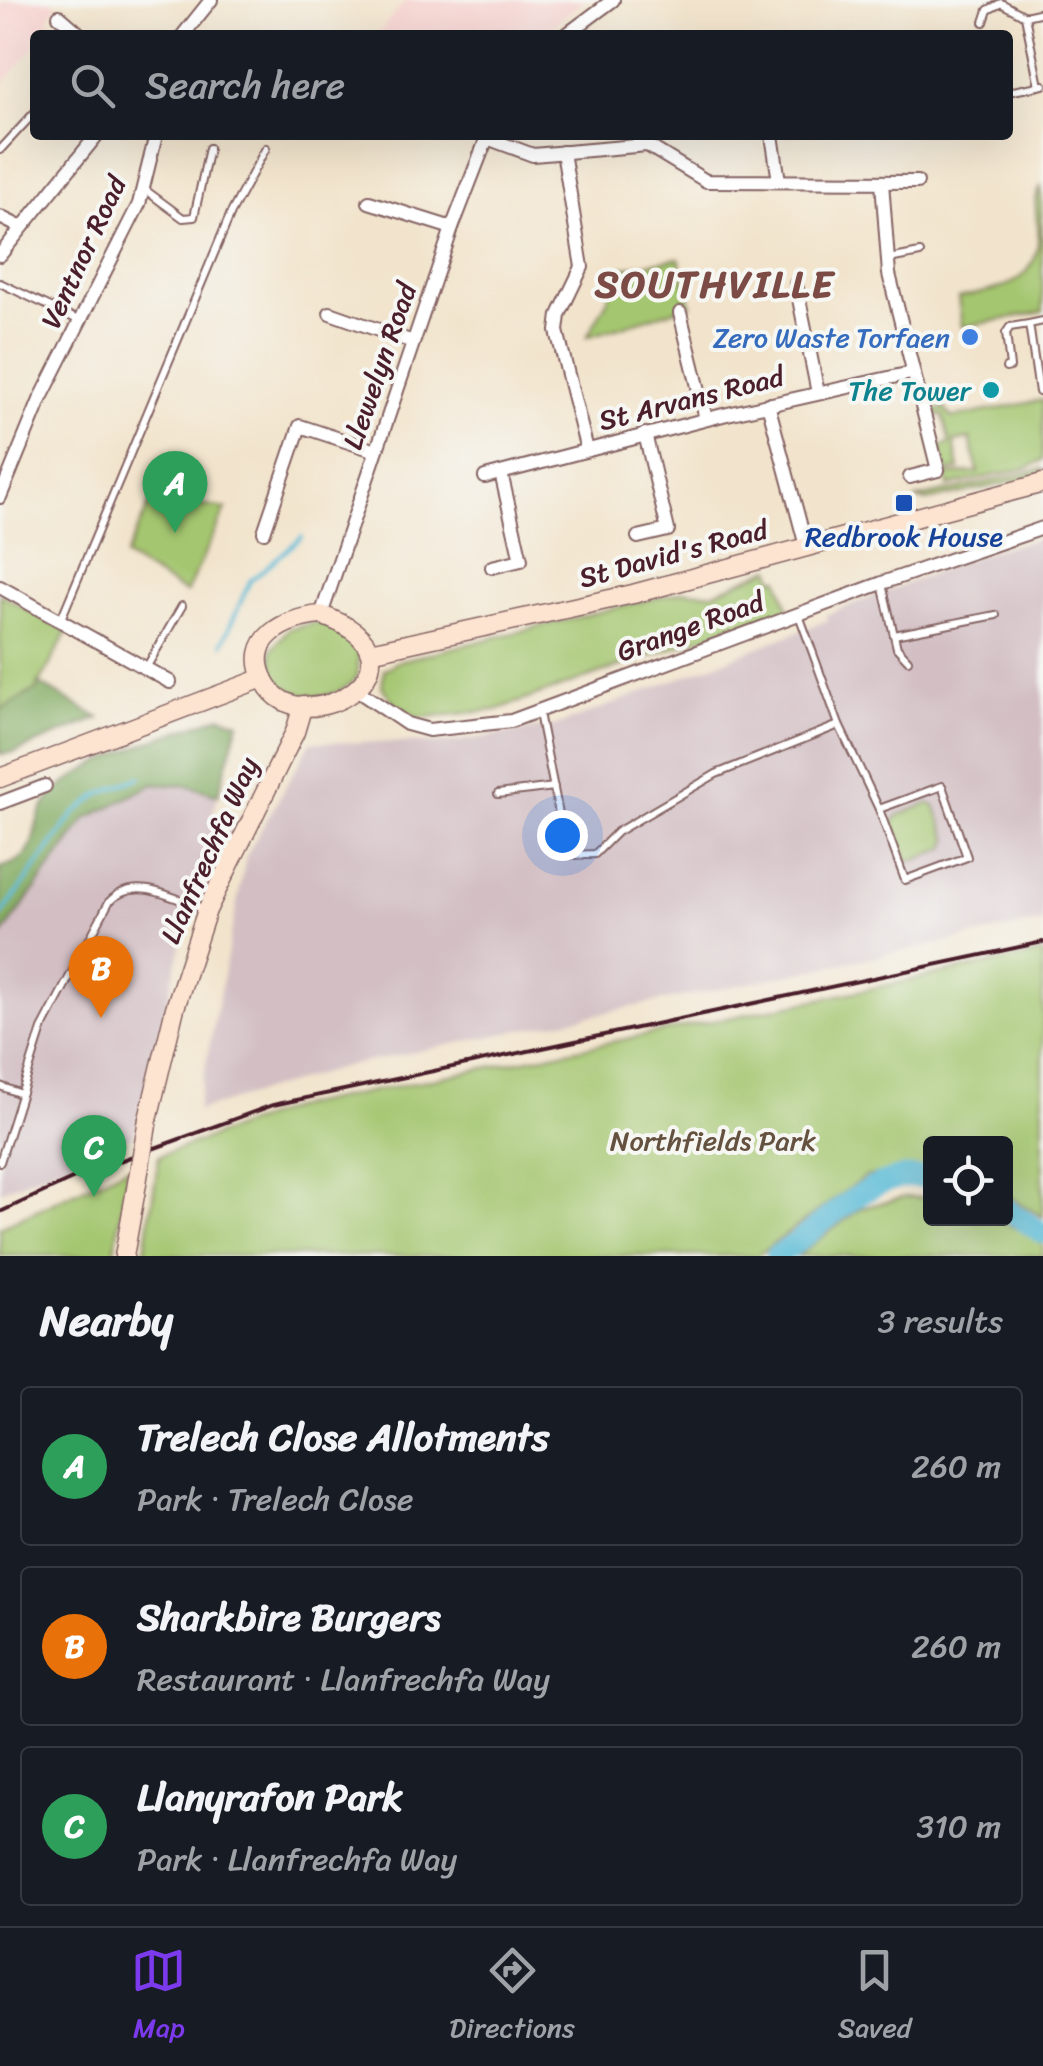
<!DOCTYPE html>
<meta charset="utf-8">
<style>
body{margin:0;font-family:Sriracha,sans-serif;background:#242831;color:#f1f3f6}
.controls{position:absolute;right:30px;bottom:30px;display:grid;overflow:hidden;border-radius:10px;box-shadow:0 10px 40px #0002}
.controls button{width:90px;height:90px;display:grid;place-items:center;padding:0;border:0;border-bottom:2px solid #363941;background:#171b24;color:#f1f3f6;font:50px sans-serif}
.you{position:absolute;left:562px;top:835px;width:35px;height:35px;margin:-25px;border:8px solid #fff;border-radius:50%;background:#1a73e8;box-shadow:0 0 0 15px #1a73e833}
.badge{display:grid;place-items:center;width:65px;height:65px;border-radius:50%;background:#7c3aed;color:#fff;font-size:32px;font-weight:700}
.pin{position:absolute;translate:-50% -82px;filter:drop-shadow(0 2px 5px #0008)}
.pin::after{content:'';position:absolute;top:52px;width:35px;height:30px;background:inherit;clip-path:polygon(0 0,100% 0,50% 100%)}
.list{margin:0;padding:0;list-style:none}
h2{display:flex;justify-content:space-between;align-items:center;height:130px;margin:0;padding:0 40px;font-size:42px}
h2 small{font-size:32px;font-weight:400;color:#9ea1a6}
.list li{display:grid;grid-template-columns:65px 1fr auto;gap:30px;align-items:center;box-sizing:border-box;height:160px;margin:0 20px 20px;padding:0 20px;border:2px solid #363941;border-radius:10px}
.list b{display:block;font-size:38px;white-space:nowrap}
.list p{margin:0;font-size:32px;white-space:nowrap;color:#9ea1a6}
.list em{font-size:32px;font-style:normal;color:#9ea1a6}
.icon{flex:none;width:55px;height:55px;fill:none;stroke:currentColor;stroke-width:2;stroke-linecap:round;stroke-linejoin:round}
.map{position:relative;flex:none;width:1043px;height:1256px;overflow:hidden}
.search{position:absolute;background:#171b24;box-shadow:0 10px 40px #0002;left:30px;right:30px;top:30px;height:110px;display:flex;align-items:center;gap:25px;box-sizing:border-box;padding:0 35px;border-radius:10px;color:#9ea1a6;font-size:38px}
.sheet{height:670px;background:#171b24}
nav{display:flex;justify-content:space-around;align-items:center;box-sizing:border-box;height:140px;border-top:2px solid #363941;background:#171b24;font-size:28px;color:#9ea1a6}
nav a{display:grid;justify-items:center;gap:5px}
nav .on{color:#7c3aed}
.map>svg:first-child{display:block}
.built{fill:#f7d0cd}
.industrial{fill:#d2bec3}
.green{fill:#a4c66f;stroke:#77724d;stroke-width:2.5}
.forest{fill:#83ab62;stroke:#666546;stroke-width:2.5}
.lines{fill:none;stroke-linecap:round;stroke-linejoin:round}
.stream{stroke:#57b9d5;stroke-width:4}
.river{stroke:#57b9d5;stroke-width:22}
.lane-casing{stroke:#856463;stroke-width:10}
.street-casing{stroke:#856463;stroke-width:16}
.secondary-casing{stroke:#856463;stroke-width:21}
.lane{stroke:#fff;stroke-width:6}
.street{stroke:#fff;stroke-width:12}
.secondary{stroke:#fde4d1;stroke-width:18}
.rail{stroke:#4a1f2b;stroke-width:4}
.secondary-bridge-casing{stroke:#856463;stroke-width:21;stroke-linecap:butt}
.secondary-bridge{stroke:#fde4d1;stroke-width:18}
.shop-dot{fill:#3f7fe0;stroke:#f6f6f2;stroke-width:4}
.culture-dot{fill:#0f9aa8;stroke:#f6f6f2;stroke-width:4}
.transit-dot{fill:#1a4fb4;stroke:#f6f6f2;stroke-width:4}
.labels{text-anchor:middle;stroke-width:8;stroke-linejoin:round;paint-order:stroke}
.street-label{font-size:28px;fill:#4a1f2b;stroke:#f6f6f2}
.shop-label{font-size:28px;fill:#366cbe;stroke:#f6f6f2;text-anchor:end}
.culture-label{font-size:28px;fill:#0d838f;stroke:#f6f6f2;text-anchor:end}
.transit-label{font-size:28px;fill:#164399;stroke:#f6f6f2}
.park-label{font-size:28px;fill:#65513f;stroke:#f6f6f2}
.district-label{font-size:38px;font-weight:bold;letter-spacing:2.5px;fill:#7c4b45;stroke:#f6f6f2}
</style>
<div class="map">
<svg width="1043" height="1256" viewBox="0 0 1043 1256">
<rect width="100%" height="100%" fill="#f6f6f2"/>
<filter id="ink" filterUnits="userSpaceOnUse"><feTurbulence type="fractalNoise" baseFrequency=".01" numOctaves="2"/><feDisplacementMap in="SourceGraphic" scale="20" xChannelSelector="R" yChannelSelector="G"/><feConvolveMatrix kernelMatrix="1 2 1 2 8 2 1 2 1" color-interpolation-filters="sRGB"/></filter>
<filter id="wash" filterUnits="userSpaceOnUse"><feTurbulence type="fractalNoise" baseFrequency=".0048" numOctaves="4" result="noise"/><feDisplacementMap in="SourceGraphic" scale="40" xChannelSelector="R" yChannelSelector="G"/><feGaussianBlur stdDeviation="2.25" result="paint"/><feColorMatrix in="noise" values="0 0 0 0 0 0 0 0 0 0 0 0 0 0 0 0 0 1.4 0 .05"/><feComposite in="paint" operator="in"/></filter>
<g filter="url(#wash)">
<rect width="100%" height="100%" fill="#f2e4cc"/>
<g class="built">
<path d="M12,0H51L57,5L47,19L53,25L45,35H35V46L0,87V4Z"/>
<path d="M406,0H584L540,35H377Z"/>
</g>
<g class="industrial">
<path d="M1043,538V922L347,1066L197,1111L246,856L311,742L448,743L559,725L828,620L825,615L995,549Z"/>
<path d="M154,784L190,786L218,795L211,820L231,829L185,929L134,1136L0,1191V938L86,819Z"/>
</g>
<g class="green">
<path d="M1041,187L1043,312L962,327L958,298C1004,288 1043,284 1038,225C1036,210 1033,200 1041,187Z"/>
<path d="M679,258L691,305L587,337L608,299L612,270Z"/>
<path d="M1043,400V460L1028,468L948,486L946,475L978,472L970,439L954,442L959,469L946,472L940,447L950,444L943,415L933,416L932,411L944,408L952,418Z"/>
<path d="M1043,469V475L927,501L915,499Z"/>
<path d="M156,490L191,504L226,509L186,593L125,557Z"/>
<path d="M771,568L774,579L779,578L789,612L721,631L496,710L419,718L396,706L382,687L384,670L399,661L685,591L713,593Z"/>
<path d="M0,594L67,632L37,689L0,710Z"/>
<path d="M319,622L343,631L359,651L358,674C339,703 299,702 275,679L271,651L288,629Z"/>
<path d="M929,803L935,806L949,840L946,848L913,861L906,858L893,824L897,816Z"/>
<path d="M1043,953V1217L1006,1195V1144H930V1171L917,1168L865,1177L757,1256H144L159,1156L291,1108Z"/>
<path d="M128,1167L114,1256H0V1227Z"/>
<path d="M906,1197L930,1198V1218C972,1218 1009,1216 1043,1244V1256H797L861,1208Z"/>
</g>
<g class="forest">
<path d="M38,683L99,718L16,752L0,754V710L37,689Z"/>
<path d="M221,716L239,722L218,795L190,786L154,784L86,819L0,938V868C46,855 26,832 46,803C75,761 174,734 221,716Z"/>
</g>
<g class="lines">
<g class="stream">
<path d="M222,644L250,581L302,537"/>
<path d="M0,917L75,813L100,794L141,777"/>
</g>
<g class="river">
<path d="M1006,1209L1043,1233"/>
<path d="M776,1256C824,1230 869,1165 930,1179"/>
</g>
</g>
</g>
<g filter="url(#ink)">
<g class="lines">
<defs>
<g id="lane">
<path d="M1025,16L1039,86"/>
<path d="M984,22L988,10L1001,3L1025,16L1043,12"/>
<path d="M1008,92L1043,85"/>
<path d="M0,150L35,112"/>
<path d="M144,189L183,218L194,217L209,148"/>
<path d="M889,259L920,253"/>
<path d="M0,283L78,320"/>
<path d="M1006,368L1010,367L1006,333L1010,327L1029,324"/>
<path d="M1039,392L1029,324L1043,321"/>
<path d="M882,584L897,648L908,660"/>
<path d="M799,615L839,725L879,809"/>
<path d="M61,619L231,213L266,148"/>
<path d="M894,635L996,615"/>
<path d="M146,668L182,606"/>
<path d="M539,713L559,814L549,845L573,855L595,854L617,832L716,774L839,725"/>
<path d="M942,786L967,857L905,880L879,809Z"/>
<path d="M498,794L554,787"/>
<path d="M0,1086L21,1094"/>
<path d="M0,1162L42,1029L109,902C135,874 175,899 206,910"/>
</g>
<g id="street">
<path d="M59,16L81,35"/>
<path d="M183,35L211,0"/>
<path d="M566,35L613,0"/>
<path d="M772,135L779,181"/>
<path d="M487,138L533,155L647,145L706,181L917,182"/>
<path d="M563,152L582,267L559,315L557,331L587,450"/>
<path d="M882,182L889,274L938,470L910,477"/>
<path d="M369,202L452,228"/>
<path d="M0,217L20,227"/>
<path d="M0,255L97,135"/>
<path d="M796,284L818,393"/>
<path d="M330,313L413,342"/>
<path d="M680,313L706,419"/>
<path d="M768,404L806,546"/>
<path d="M485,477L723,415L911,373"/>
<path d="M0,497L40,400L139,204L156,135"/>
<path d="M264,532L300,426L376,451"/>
<path d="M638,537L668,530L645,434"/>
<path d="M492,567L521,560L501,473"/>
<path d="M0,587L170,682"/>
<path d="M321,615L452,228L488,135"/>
<path d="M358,691L407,724L429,730L511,721L882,583L1043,528"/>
<path d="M0,803L45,786"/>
</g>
<g id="secondary">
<path d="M321,615C446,659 302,751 265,682C242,638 286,618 321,615Z"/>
<path d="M370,652L633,594L1043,483"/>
<path d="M0,778L263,678"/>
<path d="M148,1119L175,1008L207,910L295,732L303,705"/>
<path d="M124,1256L135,1195"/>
</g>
</defs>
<use href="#lane" class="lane-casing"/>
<use href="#street" class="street-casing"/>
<use href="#secondary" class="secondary-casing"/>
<use href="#lane" class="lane"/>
<use href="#street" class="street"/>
<use href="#secondary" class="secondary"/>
<path class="rail" d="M0,1212L81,1175L273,1105L1043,942"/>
<defs>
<path id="secondary-bridge" d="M135,1195L148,1119"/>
</defs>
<use href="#secondary-bridge" class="secondary-bridge-casing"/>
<use href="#secondary-bridge" class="secondary-bridge"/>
</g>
</g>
<circle class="shop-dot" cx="970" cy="337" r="10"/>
<circle class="culture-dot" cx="991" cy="390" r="10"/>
<rect class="transit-dot" x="894" y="493" width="20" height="20" rx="5"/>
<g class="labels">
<g class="street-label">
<text transform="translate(83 252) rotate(-65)" y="10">Ventnor Road</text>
<text transform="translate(379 366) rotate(-71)" y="10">Llewelyn Road</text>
<text transform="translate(691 398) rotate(-14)" y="10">St Arvans Road</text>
<text transform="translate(673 553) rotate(-15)" y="10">St David's Road</text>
<text transform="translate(690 626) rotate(-20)" y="10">Grange Road</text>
<text transform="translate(209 850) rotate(-66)" y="10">Llanfrechfa Way</text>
</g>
<g class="shop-label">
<text x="950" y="347">Zero Waste Torfaen</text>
</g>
<g class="culture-label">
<text x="971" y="400">The Tower</text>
</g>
<g class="transit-label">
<text x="904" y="546">Redbrook House</text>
</g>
<g class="park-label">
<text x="713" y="1150">Northfields Park</text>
</g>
<g class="district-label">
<text x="715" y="297">SOUTHVILLE</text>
</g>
</g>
</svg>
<div class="controls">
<button><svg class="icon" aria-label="locate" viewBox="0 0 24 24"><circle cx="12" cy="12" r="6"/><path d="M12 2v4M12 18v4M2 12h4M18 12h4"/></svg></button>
</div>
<div class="you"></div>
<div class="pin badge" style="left:175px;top:533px;background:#2e9e5b">A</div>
<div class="pin badge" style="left:101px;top:1018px;background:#e8710a">B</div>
<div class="pin badge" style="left:94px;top:1197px;background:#2e9e5b">C</div>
<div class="search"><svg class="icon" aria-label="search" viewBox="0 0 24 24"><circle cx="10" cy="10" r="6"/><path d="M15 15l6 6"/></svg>Search here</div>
</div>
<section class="sheet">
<h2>Nearby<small>3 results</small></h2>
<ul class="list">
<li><span class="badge" style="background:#2e9e5b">A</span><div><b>Trelech Close Allotments</b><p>Park · Trelech Close</p></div><em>260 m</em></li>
<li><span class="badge" style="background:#e8710a">B</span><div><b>Sharkbire Burgers</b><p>Restaurant · Llanfrechfa Way</p></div><em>260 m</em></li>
<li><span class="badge" style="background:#2e9e5b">C</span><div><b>Llanyrafon Park</b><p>Park · Llanfrechfa Way</p></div><em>310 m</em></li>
</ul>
</section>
<nav>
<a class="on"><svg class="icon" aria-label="map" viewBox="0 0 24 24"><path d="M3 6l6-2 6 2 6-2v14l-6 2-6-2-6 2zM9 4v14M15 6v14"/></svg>Map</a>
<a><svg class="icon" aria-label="directions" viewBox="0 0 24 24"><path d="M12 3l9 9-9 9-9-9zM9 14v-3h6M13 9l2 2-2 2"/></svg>Directions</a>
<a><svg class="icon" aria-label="saved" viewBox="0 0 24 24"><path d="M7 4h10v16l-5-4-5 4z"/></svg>Saved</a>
</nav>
